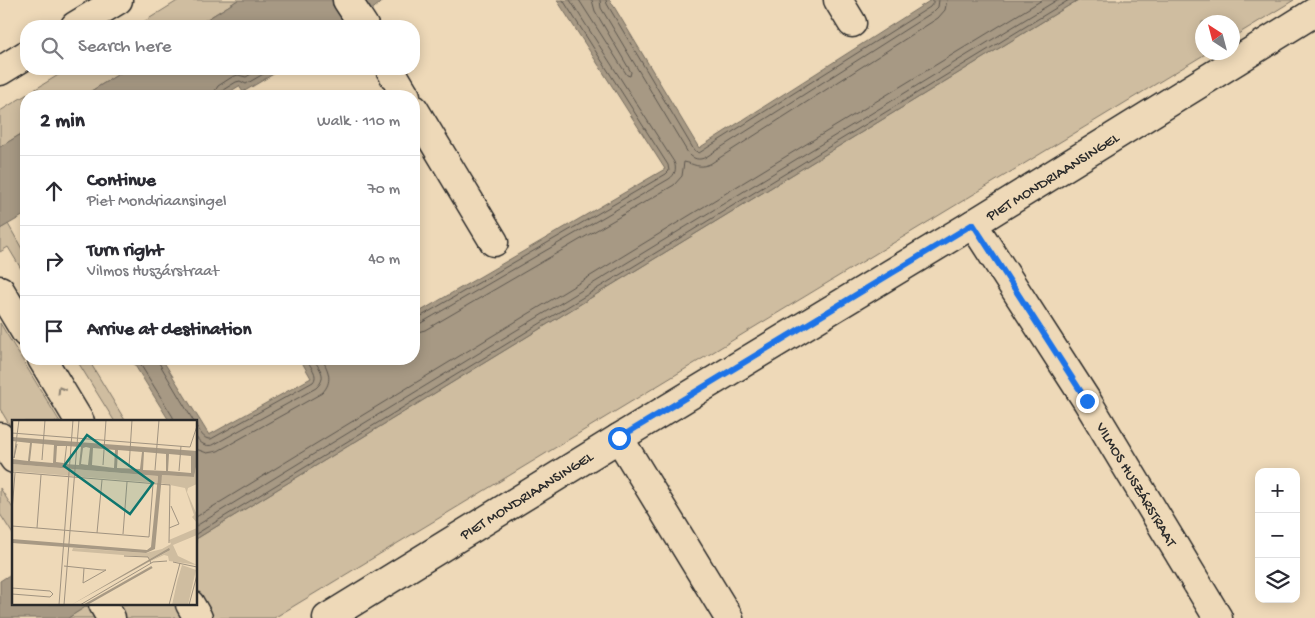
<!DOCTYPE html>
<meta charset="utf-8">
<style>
body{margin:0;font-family:"Gochi Hand",sans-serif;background:#f2f2f3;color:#2b2b33}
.controls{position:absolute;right:15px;bottom:15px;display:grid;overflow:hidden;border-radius:10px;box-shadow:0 2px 12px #0003}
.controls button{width:45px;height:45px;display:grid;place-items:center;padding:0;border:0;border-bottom:1px solid #e1e1e2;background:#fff;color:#2b2b33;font:25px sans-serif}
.compass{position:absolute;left:1195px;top:15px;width:45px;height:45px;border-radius:50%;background:#fff;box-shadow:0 2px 12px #0003;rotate:324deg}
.stop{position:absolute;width:15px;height:15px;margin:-11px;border:4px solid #1a73e8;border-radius:50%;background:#fff}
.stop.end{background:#1a73e8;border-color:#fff;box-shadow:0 1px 5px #0008}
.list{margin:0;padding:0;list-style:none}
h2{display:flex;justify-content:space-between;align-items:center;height:65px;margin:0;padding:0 20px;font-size:21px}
h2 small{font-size:16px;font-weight:400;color:#7c7c81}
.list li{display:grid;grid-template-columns:32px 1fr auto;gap:15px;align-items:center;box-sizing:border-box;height:70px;padding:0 20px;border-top:1px solid #e1e1e2}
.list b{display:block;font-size:19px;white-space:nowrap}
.list p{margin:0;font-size:16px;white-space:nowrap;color:#7c7c81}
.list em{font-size:16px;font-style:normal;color:#7c7c81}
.icon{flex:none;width:28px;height:28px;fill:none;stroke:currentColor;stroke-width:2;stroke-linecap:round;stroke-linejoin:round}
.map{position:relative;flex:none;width:1315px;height:618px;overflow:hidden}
.search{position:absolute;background:#fff;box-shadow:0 2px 12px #0003;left:20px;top:20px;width:400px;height:55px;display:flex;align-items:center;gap:12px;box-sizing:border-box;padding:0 18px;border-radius:20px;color:#7c7c81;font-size:19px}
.panel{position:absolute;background:#fff;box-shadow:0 2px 12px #0003;left:20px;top:90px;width:400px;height:275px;border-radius:20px}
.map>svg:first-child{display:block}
.green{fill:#cfbda0;stroke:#7d7466}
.water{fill:#a79984;stroke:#756d60}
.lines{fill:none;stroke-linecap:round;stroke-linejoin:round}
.shore{stroke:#5d574f;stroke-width:1}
.minor-casing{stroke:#2b2b2b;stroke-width:31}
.minor{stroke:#eed9b8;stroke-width:28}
.oneway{stroke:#8c8272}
.route{stroke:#1a73e8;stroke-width:6}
.labels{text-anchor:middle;stroke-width:4;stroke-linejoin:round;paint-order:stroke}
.street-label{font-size:15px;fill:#2b2b2b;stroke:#eed9b8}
.inset-river{fill:none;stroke:#a79984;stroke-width:2.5}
.inset-road{fill:none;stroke:#a09380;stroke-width:1}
.view{fill:#0f766e;fill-opacity:0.15;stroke:#0f766e;stroke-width:2.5}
.inset-edge{fill:none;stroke:#2b2b2b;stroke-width:2.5}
</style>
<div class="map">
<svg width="1315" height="618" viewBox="0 0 1315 618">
<rect width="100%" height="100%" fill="#eed9b8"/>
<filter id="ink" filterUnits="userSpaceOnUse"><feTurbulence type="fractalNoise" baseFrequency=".02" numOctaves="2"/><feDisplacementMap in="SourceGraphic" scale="10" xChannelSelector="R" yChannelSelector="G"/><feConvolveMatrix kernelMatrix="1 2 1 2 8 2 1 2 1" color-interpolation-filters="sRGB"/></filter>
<g filter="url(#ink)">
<g class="green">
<path d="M179,0H238L196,26H137Z"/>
<path d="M1078,0H1294L1233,37L1232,22H1202V52L1207,53L274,618H68L90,604H196V539Z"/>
<path d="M68,69H127L83,96H26V131L0,147V111Z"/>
<path d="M8,224L26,256V277L8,247L0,252V229Z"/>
<path d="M0,323L60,422H14V432L0,409Z"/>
<path d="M76,359H88L126,422H115Z"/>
<path d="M0,488L14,510V536L0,514Z"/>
</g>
<g class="water">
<path d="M238,0H384L351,26H196Z"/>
<path d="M557,0H610L699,148L931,0H1078L196,539V422H170L131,359H162L209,435L311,378L300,359H414V315L665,169Z"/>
<path d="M127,69H282L243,92L239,86L223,96H83Z"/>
<path d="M26,131V214L0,229V147Z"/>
<path d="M14,572V604H90L68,618H0V581Z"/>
</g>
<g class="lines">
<g class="shore">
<path d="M579,0L627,75L630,76L631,72L595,11L592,0"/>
<path d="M600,0L601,8L688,153C693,159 699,161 706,157L933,12L938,7L939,0"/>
<path d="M606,0L607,4L694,150L699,153L930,7L933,3V0"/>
<path d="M214,96L215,91L218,86L232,77L238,75L246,77L260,69"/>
<path d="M221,96L223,90L236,82L240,81L246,84L272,69"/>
<path d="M414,319L418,318L666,174L669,171L668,165L563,0"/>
<path d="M414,325L421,323L669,179C675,175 677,169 674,162L570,0"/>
<path d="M414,333L425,330L674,185L682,176L684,162C695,164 698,169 710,164L938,18L945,10L947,0"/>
<path d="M137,359L173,417L174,422"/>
<path d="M158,359L159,363L194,422"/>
<path d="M196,425C200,431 203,440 211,439L313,382C319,375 310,366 306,359"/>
<path d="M196,437C200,443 205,447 213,445L316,388C328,377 320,369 313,359"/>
<path d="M196,449L207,453L218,451L322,393C333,382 329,371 322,359"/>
<path d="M196,517L1042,0"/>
<path d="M196,526L1057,0"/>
<path d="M196,534L1069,0"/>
</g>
<defs>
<g id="minor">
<path d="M347,0L364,26"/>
<path d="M838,0L852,23"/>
<path d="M75,26L118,0"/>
<path d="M390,69L406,96"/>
<path d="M0,71L26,55"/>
<path d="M414,109L494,242"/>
<path d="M973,224L1087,401L1218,618"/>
<path d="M0,290L26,333"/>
<path d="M42,359L80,422"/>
<path d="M0,437L14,459"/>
<path d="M619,438L729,618"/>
<path d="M103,604L111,618"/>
<path d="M190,604L198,618"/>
<path d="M327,618L619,438L973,224L1315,12"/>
</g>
</defs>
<use href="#minor" class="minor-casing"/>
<use href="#minor" class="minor"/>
</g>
<defs><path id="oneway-chevron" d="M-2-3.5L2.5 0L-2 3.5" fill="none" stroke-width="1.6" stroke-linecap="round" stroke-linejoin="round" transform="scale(1.25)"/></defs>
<use class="oneway" href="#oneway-chevron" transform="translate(61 390) rotate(-121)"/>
</g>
<g class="lines" filter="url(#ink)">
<path class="route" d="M619,438L973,224L1087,401"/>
</g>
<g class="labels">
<g class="street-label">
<text transform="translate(1052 176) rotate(-32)" y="5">PIET MONDRIAANSINGEL</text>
<text transform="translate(1137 484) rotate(59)" y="5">VILMOS HUSZÁRSTRAAT</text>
<text transform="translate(526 495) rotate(-32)" y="5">PIET MONDRIAANSINGEL</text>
</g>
</g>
<g transform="translate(12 420)">
<rect width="185" height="185" fill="#eed9b8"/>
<path d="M185,42V64L176,68L175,72L185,95V103L180,97L182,95L173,68L148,63L150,55L182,57ZM0,44L146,56L145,63L0,51ZM185,108V115L161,125L166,136L185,145L157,141L156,136L152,135L139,141L158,130L138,140L136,137L60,131L61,128L134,133L150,129L159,124L157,120ZM170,145L184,150L176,185H160L166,158L158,185Z" fill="#cfbda0"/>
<path d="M0,17L185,31V42L182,57L150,55L143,129L134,133L0,123V119L135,130L139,127L146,56L0,44V39L16,41L18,23L0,21ZM20,23L42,25L41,43L18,41ZM45,26H54L52,43L44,42ZM55,26L69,27L67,45L53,44ZM74,27L78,28L76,45L69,44L71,28ZM81,28L103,30L102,48L80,45ZM106,30L130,32L128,49L105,48ZM132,32L154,34V51L131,50ZM157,34L179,36V53L156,51ZM157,128L158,130L59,185Z" fill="#a79984" fill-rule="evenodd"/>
<path class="inset-river" d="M73,185L140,147"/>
<path class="inset-road" d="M0,13L178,27L185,6M5,24L2,38L7,0M30,40L33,0M91,45L94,0M117,47L120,0M143,50L147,0M167,51L169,26M0,52L158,65L157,123M0,91L3,53M0,106L137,117L141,64M25,108L29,55M157,108L167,104L159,86M85,113L90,60M111,114L115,62M112,136L136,137L139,143M161,142L185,147M52,146L90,150H94L71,163L72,148M0,168L38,171L41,174L38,177L0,174M47,185L61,0M52,185L67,0M68,185L141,142L155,141M157,185L168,143M177,185L185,155"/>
<path class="view" d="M75,15L141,63L118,94L52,46Z"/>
<rect width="185" height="185" class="inset-edge"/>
</g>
</svg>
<div class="controls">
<button>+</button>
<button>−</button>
<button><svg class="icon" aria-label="layers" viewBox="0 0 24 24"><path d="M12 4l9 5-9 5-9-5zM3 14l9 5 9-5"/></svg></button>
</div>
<svg class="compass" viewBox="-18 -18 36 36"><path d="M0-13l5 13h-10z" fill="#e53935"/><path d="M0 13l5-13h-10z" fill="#7c7c81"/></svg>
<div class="stop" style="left:619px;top:438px"></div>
<div class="stop end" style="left:1087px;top:401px"></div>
<div class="search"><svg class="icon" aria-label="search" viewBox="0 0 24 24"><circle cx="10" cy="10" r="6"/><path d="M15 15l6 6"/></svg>Search here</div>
<section class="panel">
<h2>2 min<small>Walk · 110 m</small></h2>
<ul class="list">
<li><svg class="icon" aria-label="ahead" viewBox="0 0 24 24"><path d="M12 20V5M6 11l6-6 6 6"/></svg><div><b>Continue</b><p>Piet Mondriaansingel</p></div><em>70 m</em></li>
<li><svg class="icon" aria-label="right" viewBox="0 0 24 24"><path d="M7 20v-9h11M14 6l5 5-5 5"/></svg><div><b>Turn right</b><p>Vilmos Huszárstraat</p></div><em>40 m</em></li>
<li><svg class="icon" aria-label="arrive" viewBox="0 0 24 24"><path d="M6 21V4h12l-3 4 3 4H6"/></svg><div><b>Arrive at destination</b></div></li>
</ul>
</section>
</div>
